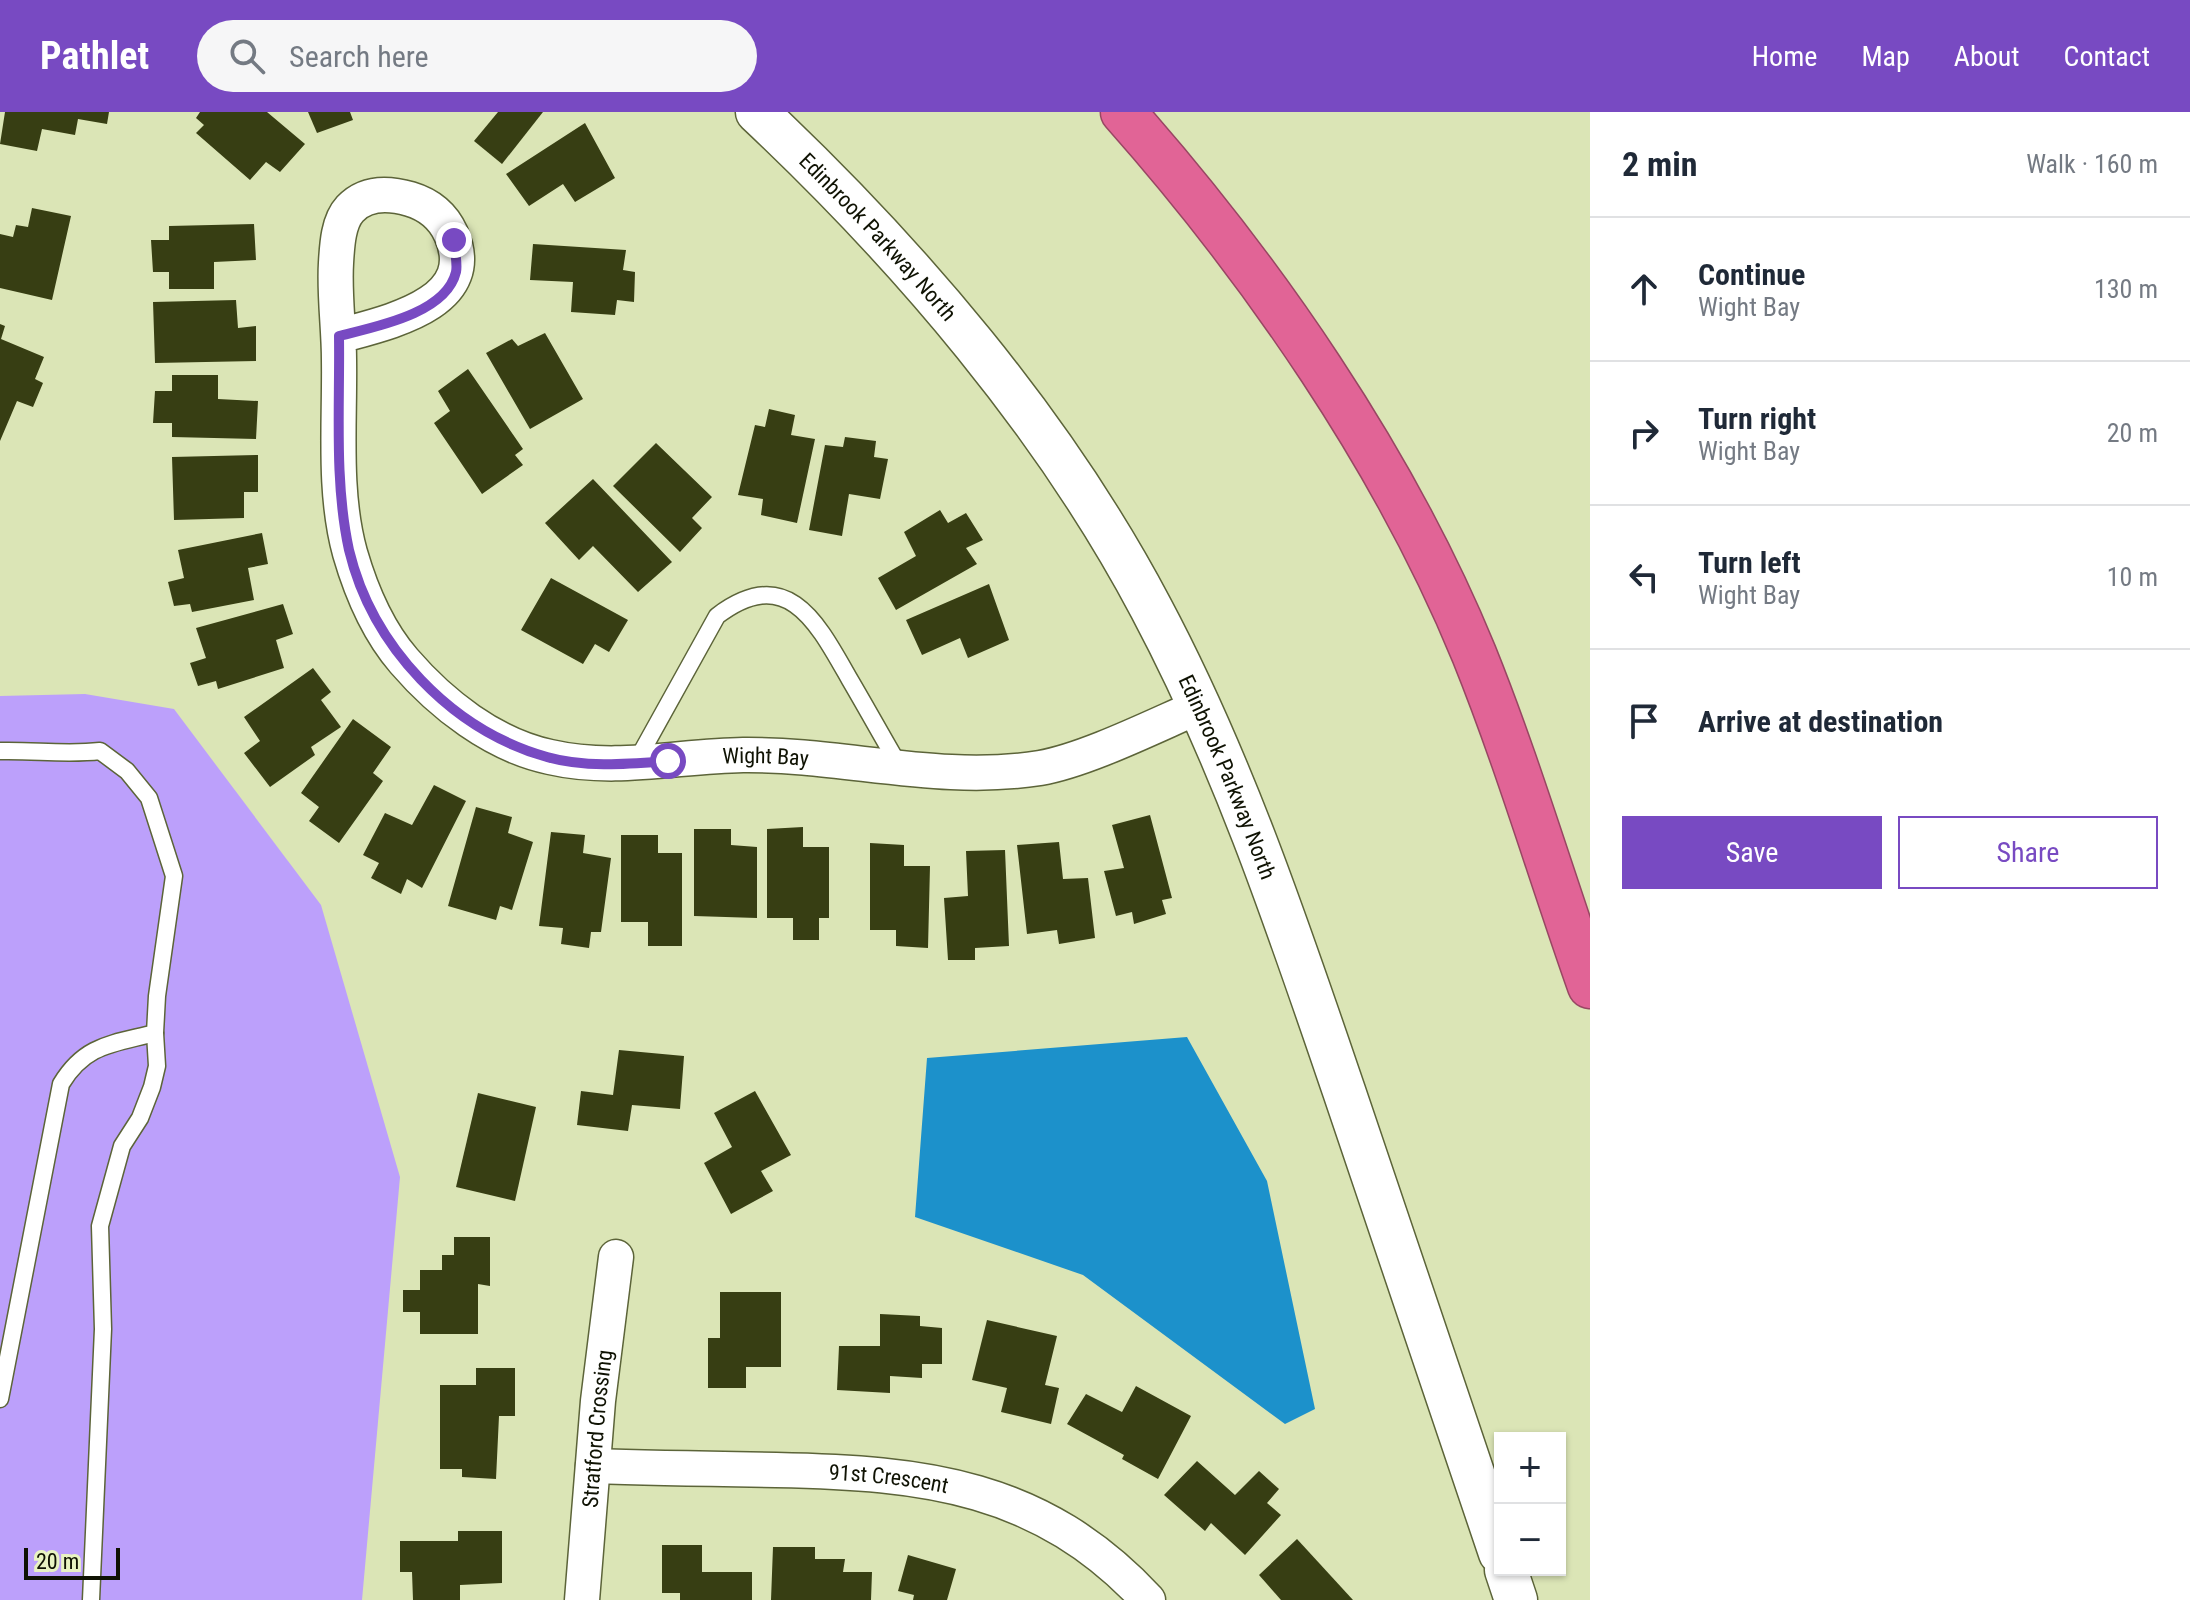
<!DOCTYPE html>
<meta charset="utf-8">
<style>
body{margin:0;font-family:"Roboto Condensed",sans-serif;background:#f6f6f7;color:#1f2937}
.controls{position:absolute;right:24px;bottom:24px;display:grid;overflow:hidden;border-radius:0px;box-shadow:0 2px 6px #0004}
.controls button{width:72px;height:72px;display:grid;place-items:center;padding:0;border:0;border-bottom:2px solid #e0e1e3;background:#fff;color:#1f2937;font:40px sans-serif}
.scale{position:absolute;left:24px;bottom:20px;width:96px;box-sizing:border-box;padding-left:8px;border:4px solid #0f1203;border-top:0;font-size:22px;line-height:28px;white-space:nowrap;color:#0f1203;-webkit-text-stroke:6px #e8f3c2;paint-order:stroke}
.stop{position:absolute;width:24px;height:24px;margin:-18px;border:6px solid #784ac2;border-radius:50%;background:#fff}
.stop.end{background:#784ac2;border-color:#fff;box-shadow:0 2px 8px #0008}
.list{margin:0;padding:0;list-style:none}
h2{display:flex;justify-content:space-between;align-items:center;height:104px;margin:0;padding:0 32px;font-size:34px}
h2 small{font-size:26px;font-weight:400;color:#747a83}
.list li{display:grid;grid-template-columns:52px 1fr auto;gap:24px;align-items:center;box-sizing:border-box;height:144px;padding:0 32px;border-top:2px solid #e0e1e3}
.list b{display:block;font-size:30px;white-space:nowrap}
.list p{margin:0;font-size:26px;white-space:nowrap;color:#747a83}
.list em{font-size:26px;font-style:normal;color:#747a83}
.actions{display:flex;gap:16px;padding:24px 32px}
.actions a{flex:1;padding:18px 0;border:2px solid #784ac2;border-radius:0px;text-align:center;font-size:28px;color:#784ac2}
.actions .main{background:#784ac2;color:#fff}
.icon{flex:none;width:44px;height:44px;fill:none;stroke:currentColor;stroke-width:2;stroke-linecap:round;stroke-linejoin:round}
.map{position:relative;flex:none;width:1590px;height:1488px;overflow:hidden}
header{display:flex;align-items:center;gap:48px;box-sizing:border-box;height:112px;padding:0 40px;background:#784ac2;color:#fff}
header strong{font-size:38px}
nav{display:flex;gap:44px;margin-inline-start:auto;font-size:28px}
.search{width:560px;height:72px;background:#f6f6f7;display:flex;align-items:center;gap:20px;box-sizing:border-box;padding:0 28px;border-radius:44px;color:#747a83;font-size:30px}
main{display:flex}
aside{flex:1;background:#fff}
.map>svg:first-child{display:block}
.green{fill:#bca0fb}
.water{fill:#1c91cb}
.building{fill:#373e13}
.lines{fill:none;stroke-linecap:round;stroke-linejoin:round}
.service-casing{stroke:#5c6439;stroke-width:19}
.minor-casing{stroke:#5c6439;stroke-width:37}
.tertiary-casing{stroke:#5c6439;stroke-width:45}
.motorway-casing{stroke:#984763;stroke-width:47}
.service{stroke:#fff;stroke-width:16}
.minor{stroke:#fff;stroke-width:34}
.tertiary{stroke:#fff;stroke-width:42}
.motorway{stroke:#e16496;stroke-width:44}
.route{stroke:#784ac2;stroke-width:10}
.labels{text-anchor:middle;stroke-width:8;stroke-linejoin:round;paint-order:stroke}
.street-label{font-size:22px;fill:#0f1203;stroke:#e8f3c2}
</style>
<header>
<strong>Pathlet</strong>
<div class="search"><svg class="icon" aria-label="search" viewBox="0 0 24 24"><circle cx="10" cy="10" r="6"/><path d="M15 15l6 6"/></svg>Search here</div>
<nav><a>Home</a><a>Map</a><a>About</a><a>Contact</a></nav>
</header>
<main>
<div class="map">
<svg width="1590" height="1488" viewBox="0 0 1590 1488">
<rect width="100%" height="100%" fill="#dbe5b6"/>
<path class="green" d="M85,582L174,597L321,793L400,1065L362,1488H0V584Z"/>
<path class="water" d="M1187,925L1267,1069L1315,1297L1285,1312L1083,1163L915,1105L927,946Z"/>
<g class="building">
<path d="M5,0H109L107,12L78,7L75,23L42,17L37,39L0,32Z"/>
<path d="M200,0H267L305,32L280,60L266,50L250,68L196,21L204,13L196,6Z"/>
<path d="M308,0H350L353,8L317,21Z"/>
<path d="M498,0H543L502,52L474,29Z"/>
<path d="M585,11L615,66L575,90L563,72L529,94L506,62Z"/>
<path d="M32,96L71,104L52,188L0,176V122L13,125L16,113L28,115Z"/>
<path d="M254,112L256,148L214,150V177H169V160H153L151,128H169V114Z"/>
<path d="M533,132L626,138L623,158L635,160L634,190L617,188L615,203L571,200L573,170L530,168Z"/>
<path d="M236,188L238,216L256,214V249L155,251L153,190Z"/>
<path d="M0,212L5,214L1,227L44,245L35,267L43,271L33,295L17,289L0,329Z"/>
<path d="M545,221L583,287L530,317L486,241L512,227L518,234Z"/>
<path d="M468,257L523,337L515,343L523,353L482,382L434,311L450,299L438,279Z"/>
<path d="M172,263H218V287L258,289L256,327L172,325V311H153L155,279H172Z"/>
<path d="M769,297L795,303L791,323L815,327L797,411L761,403L763,387L738,383L755,313L765,315Z"/>
<path d="M845,325L876,329L874,345L888,347L880,387L849,382L842,424L809,418L825,333L843,335Z"/>
<path d="M656,331L712,385L692,406L702,416L680,440L613,374Z"/>
<path d="M258,343V380H244V406L174,408L172,345Z"/>
<path d="M593,367L672,450L638,480L593,434L579,448L545,411Z"/>
<path d="M940,398L948,411L966,401L983,428L966,436L977,452L896,498L878,466L916,444L904,420Z"/>
<path d="M262,421L268,452L248,456L254,488L192,500L190,492L174,494L168,470L184,466L178,438Z"/>
<path d="M551,466L628,508L609,540L595,532L583,552L521,518Z"/>
<path d="M989,472L1009,528L968,546L960,526L922,543L906,508Z"/>
<path d="M283,492L293,522L276,528L284,556L218,577L216,569L198,574L190,551L206,546L196,516Z"/>
<path d="M313,556L331,580L321,588L341,615L311,635L315,643L270,675L244,641L260,629L244,605Z"/>
<path d="M353,607L391,635L373,661L383,669L339,731L309,709L319,695L301,681Z"/>
<path d="M434,673L466,689L422,776L407,767L401,782L371,766L379,751L363,743L385,701L412,713Z"/>
<path d="M476,695L512,705L508,721L533,730L512,798L500,794L496,808L448,794Z"/>
<path d="M1150,703L1172,786L1162,788L1166,802L1134,812L1132,800L1116,804L1104,759L1124,756L1112,713Z"/>
<path d="M803,715V735H829V806H819V828H793V806H767V717Z"/>
<path d="M694,717H731V733L757,735V806L694,804Z"/>
<path d="M551,720L585,723L583,741L611,746L601,820H591L589,836L561,832L563,816L539,814Z"/>
<path d="M621,723H658V741H682V834H648V810H621Z"/>
<path d="M1059,730L1063,767L1088,766L1095,826L1059,832L1057,818L1027,822L1017,733Z"/>
<path d="M870,731L904,733V754H930L928,836L896,834V818H870Z"/>
<path d="M1005,738L1009,834L975,836V848H948L944,786L968,784L966,739Z"/>
<path d="M619,938L684,944L680,997L632,993L628,1019L577,1013L581,979L613,983Z"/>
<path d="M755,979L791,1043L761,1059L773,1079L731,1102L704,1051L732,1035L714,1001Z"/>
<path d="M478,981L536,995L515,1089L456,1075Z"/>
<path d="M454,1125H490V1174L478,1172V1222H420V1200H403V1178H420V1158H442V1143H454Z"/>
<path d="M720,1180H781V1255H746V1276H708V1226H720Z"/>
<path d="M880,1202L920,1204V1214L942,1216V1252H922V1266L890,1264V1281L837,1278L839,1234H880Z"/>
<path d="M987,1208L1057,1224L1045,1273L1059,1276L1051,1312L1001,1300L1007,1276L972,1268Z"/>
<path d="M476,1256H515V1304H499L496,1367L462,1365V1357H440V1273H476Z"/>
<path d="M1136,1274L1191,1304L1158,1367L1122,1347L1124,1343L1067,1312L1086,1282L1122,1300Z"/>
<path d="M1197,1349L1235,1383L1259,1359L1279,1377L1267,1391L1281,1403L1245,1443L1211,1411L1205,1419L1164,1383Z"/>
<path d="M458,1419H502V1471L460,1473V1488H413L412,1460H400V1429H458Z"/>
<path d="M1297,1427L1353,1488H1281L1259,1463Z"/>
<path d="M662,1433H702V1460H752V1488H680V1481H662Z"/>
<path d="M773,1435H815V1447H845L843,1460H872L871,1488H771Z"/>
<path d="M908,1443L956,1457L947,1488H913L914,1483L898,1479Z"/>
</g>
<g class="lines">
<defs>
<g id="service">
<path d="M0,639C34,638 66,643 100,639L127,659L149,686L174,764L157,884L155,921C113,932 85,932 61,972L0,1287"/>
<path d="M636,650L717,504C788,450 818,512 850,568C867,597 883,626 900,655"/>
<path d="M91,1488L103,1217L100,1114L122,1034L140,1006L152,975L157,954L155,921"/>
</g>
<g id="minor">
<path id="s1" d="M339,224C385,211 482,192 451,122C443,104 430,93 410,87C389,81 366,80 350,97C338,110 337,134 336,151C334,182 339,216 339,248C340,310 333,380 350,441C361,479 378,519 404,549C441,592 493,633 550,645C615,660 678,644 743,643C843,642 940,672 1040,656C1086,648 1154,614 1198,595"/>
<path id="s2" d="M593,1354C654,1356 715,1357 776,1358C924,1361 1041,1373 1148,1488"/>
<path id="s3" d="M582,1488L598,1289L616,1145"/>
</g>
<g id="tertiary">
<path id="s4" d="M757,0C908,142 1054,312 1151,496C1233,650 1288,815 1344,979C1396,1133 1448,1287 1500,1441"/>
<path d="M1506,1458L1516,1488"/>
</g>
<path id="motorway" d="M1123,0C1262,157 1394,347 1474,542C1518,651 1551,764 1590,874"/>
</defs>
<use href="#service" class="service-casing"/>
<use href="#minor" class="minor-casing"/>
<use href="#tertiary" class="tertiary-casing"/>
<use href="#motorway" class="motorway-casing"/>
<use href="#service" class="service"/>
<use href="#minor" class="minor"/>
<use href="#tertiary" class="tertiary"/>
<use href="#motorway" class="motorway"/>
</g>
<g class="lines">
<path class="route" d="M454,128C454,137 458,151 456,160C446,202 374,215 339,224C340,294 334,369 349,438C372,534 451,618 547,645C586,656 628,652 668,649"/>
</g>
<g class="labels">
<g class="street-label">
<text dy="8" stroke="none"><textPath href="#s4" startOffset="174">Edinbrook Parkway North</textPath></text>
<text dy="8" stroke="none"><textPath href="#s1" startOffset="1160">Wight Bay</textPath></text>
<text dy="8" stroke="none"><textPath href="#s4" startOffset="822">Edinbrook Parkway North</textPath></text>
<text dy="8" stroke="none"><textPath href="#s3" startOffset="172">Stratford Crossing</textPath></text>
<text dy="8" stroke="none"><textPath href="#s2" startOffset="296">91st Crescent</textPath></text>
</g>
</g>
</svg>
<div class="controls">
<button>+</button>
<button>−</button>
</div>
<div class="scale">20 m</div>
<div class="stop" style="left:668px;top:649px"></div>
<div class="stop end" style="left:454px;top:128px"></div>
</div>
<aside>
<h2>2 min<small>Walk · 160 m</small></h2>
<ul class="list">
<li><svg class="icon" aria-label="ahead" viewBox="0 0 24 24"><path d="M12 20V5M6 11l6-6 6 6"/></svg><div><b>Continue</b><p>Wight Bay</p></div><em>130 m</em></li>
<li><svg class="icon" aria-label="right" viewBox="0 0 24 24"><path d="M7 20v-9h11M14 6l5 5-5 5"/></svg><div><b>Turn right</b><p>Wight Bay</p></div><em>20 m</em></li>
<li><svg class="icon" aria-label="left" viewBox="0 0 24 24"><path d="M17 20v-9H6M10 6l-5 5 5 5"/></svg><div><b>Turn left</b><p>Wight Bay</p></div><em>10 m</em></li>
<li><svg class="icon" aria-label="arrive" viewBox="0 0 24 24"><path d="M6 21V4h12l-3 4 3 4H6"/></svg><div><b>Arrive at destination</b></div></li>
</ul>
<div class="actions"><a class="main">Save</a><a>Share</a></div>
</aside>
</main>
